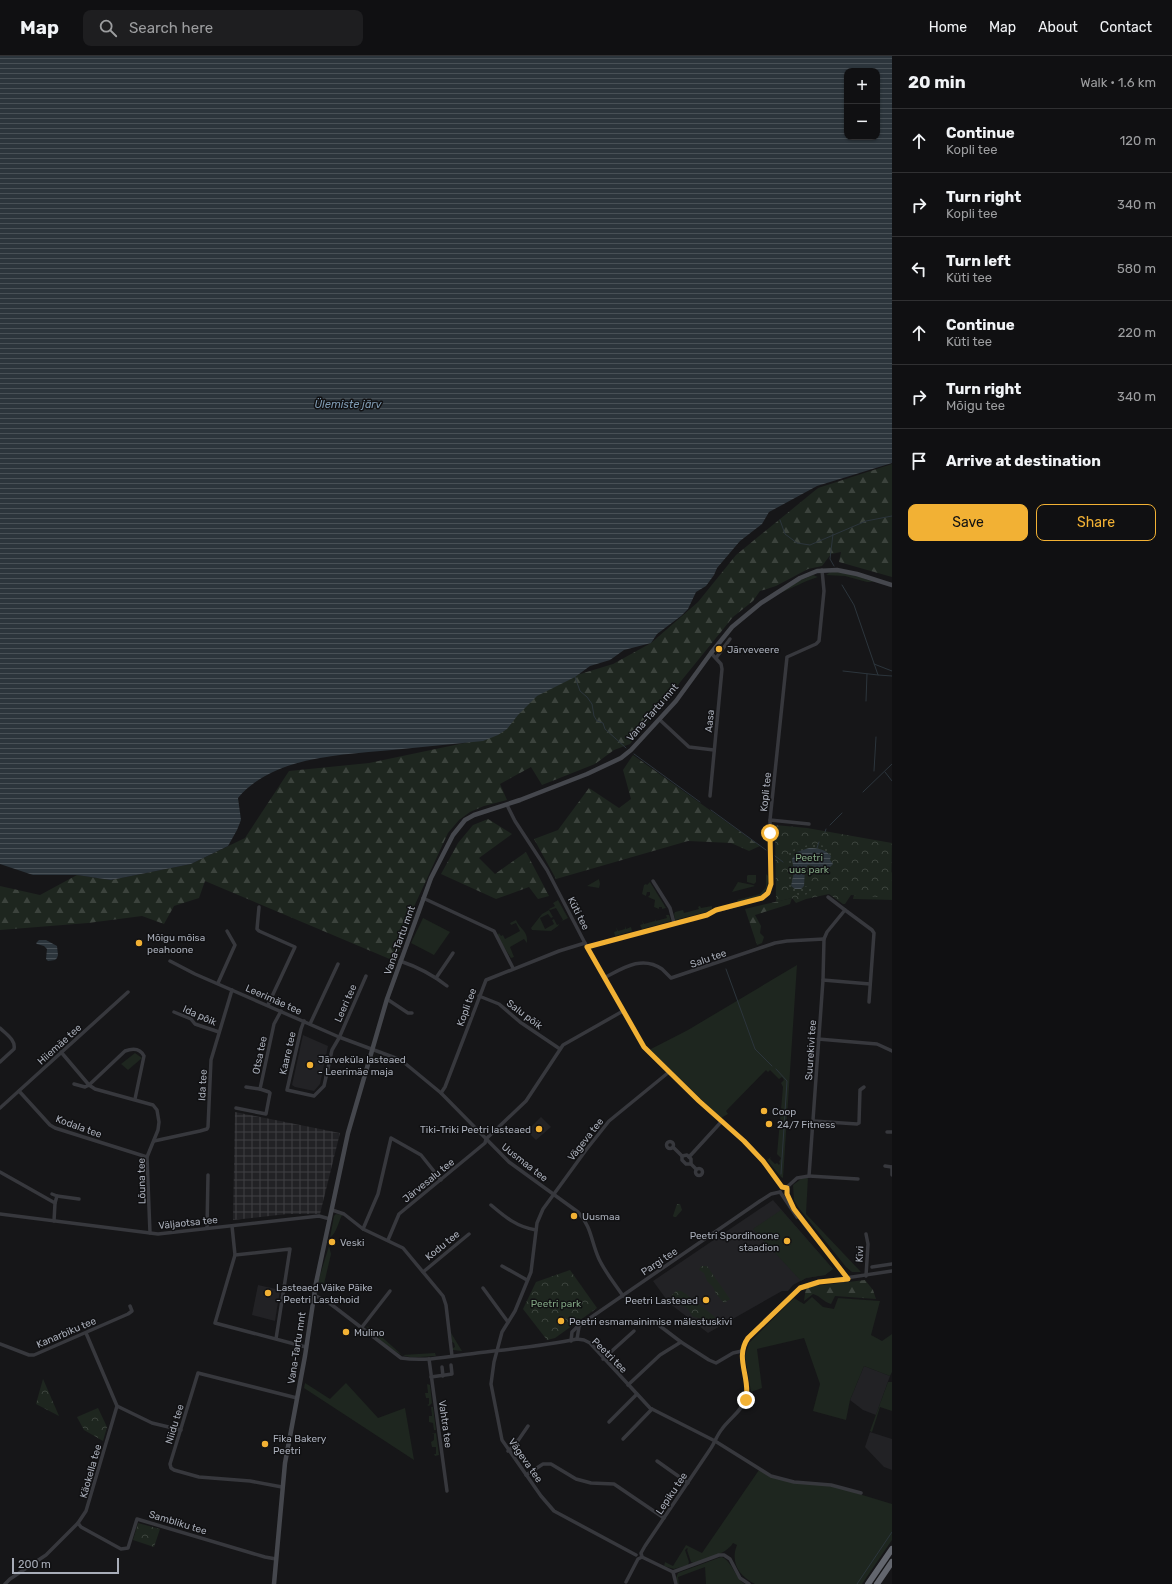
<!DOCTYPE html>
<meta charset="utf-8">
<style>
body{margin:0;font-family:Rubik,sans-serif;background:#1e1e20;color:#f1f3f6}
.controls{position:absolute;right:12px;top:12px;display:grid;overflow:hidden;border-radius:8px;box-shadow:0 1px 3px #0004}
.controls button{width:36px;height:36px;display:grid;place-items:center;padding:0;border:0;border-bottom:1px solid #303032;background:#101012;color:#f1f3f6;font:20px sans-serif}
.scale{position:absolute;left:12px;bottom:10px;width:107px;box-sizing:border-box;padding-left:4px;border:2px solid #a8adb8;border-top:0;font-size:11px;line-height:14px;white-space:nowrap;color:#a8adb8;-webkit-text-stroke:3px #111113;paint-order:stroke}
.stop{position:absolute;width:12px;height:12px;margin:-9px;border:3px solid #f2b134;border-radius:50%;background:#fff}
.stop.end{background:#f2b134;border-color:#fff;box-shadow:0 1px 4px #0008}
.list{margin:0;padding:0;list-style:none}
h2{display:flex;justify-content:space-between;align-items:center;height:52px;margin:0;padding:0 16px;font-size:17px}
h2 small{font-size:13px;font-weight:400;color:#9c9d9f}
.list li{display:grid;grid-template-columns:26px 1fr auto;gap:12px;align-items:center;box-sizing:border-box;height:64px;padding:0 16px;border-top:1px solid #303032}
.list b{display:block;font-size:15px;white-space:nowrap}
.list p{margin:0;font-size:13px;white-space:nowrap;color:#9c9d9f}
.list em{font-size:13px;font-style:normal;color:#9c9d9f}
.actions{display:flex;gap:8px;padding:12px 16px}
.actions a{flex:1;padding:9px 0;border:1px solid #f2b134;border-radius:8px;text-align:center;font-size:14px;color:#f2b134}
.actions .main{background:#f2b134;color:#111}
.icon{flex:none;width:22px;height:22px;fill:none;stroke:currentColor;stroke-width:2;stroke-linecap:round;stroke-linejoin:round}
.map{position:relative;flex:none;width:892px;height:1528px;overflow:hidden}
header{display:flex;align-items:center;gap:24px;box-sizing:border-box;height:56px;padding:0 20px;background:#101012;border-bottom:1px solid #303032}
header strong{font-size:19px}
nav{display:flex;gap:22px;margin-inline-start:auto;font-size:14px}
.search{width:280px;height:36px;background:#1e1e20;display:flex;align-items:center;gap:10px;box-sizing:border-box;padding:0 14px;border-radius:8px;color:#9c9d9f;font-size:15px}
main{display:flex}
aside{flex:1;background:#101012}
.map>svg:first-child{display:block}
.built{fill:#222225}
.industrial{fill:url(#industrial-grid)}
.grass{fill:#1e261f}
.forest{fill:url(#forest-firs)}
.park{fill:url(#park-crowns)}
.garden{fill:url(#garden-dots)}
.water{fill:url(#water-rules);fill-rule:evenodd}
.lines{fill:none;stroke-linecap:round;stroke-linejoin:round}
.stream{stroke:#2c353c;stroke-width:1}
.street{stroke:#37383d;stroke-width:3.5}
.secondary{stroke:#45474d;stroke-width:4.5}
.highway{stroke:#63666e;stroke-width:6}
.route{stroke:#f2b134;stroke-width:5}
.poi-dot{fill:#f2b134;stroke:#111113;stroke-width:1.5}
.labels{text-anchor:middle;stroke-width:3;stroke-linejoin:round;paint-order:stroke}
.poi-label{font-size:10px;fill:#a8adb8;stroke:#111113;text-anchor:start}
.street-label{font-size:10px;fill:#a8adb8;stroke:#111113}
.park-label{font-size:10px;fill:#7fa381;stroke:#111113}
.water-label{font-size:11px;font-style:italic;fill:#7f9bb3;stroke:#111113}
</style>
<header>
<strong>Map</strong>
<div class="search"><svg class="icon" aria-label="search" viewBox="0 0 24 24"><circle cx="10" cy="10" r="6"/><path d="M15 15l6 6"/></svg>Search here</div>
<nav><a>Home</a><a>Map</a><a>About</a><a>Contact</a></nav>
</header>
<main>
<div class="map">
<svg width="892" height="1528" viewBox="0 0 892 1528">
<defs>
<pattern id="industrial-grid" width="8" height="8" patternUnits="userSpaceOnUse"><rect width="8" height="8" fill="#222225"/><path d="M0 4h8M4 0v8" fill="none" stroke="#3f3f43"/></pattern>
<pattern id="forest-firs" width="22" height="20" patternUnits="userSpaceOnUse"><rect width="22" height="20" fill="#1e261f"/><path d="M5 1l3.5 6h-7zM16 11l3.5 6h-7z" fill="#3c433d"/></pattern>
<pattern id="park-crowns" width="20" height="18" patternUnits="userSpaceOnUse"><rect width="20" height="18" fill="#1e261f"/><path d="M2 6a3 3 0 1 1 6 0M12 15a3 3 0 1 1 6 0" fill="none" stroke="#3c433d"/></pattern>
<pattern id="garden-dots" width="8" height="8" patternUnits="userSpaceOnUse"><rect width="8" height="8" fill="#1e261f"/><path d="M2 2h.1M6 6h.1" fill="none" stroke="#3c433d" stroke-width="1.8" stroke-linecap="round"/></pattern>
<pattern id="water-rules" width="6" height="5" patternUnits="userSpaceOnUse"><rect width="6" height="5" fill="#2c353c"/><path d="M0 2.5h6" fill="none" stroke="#485056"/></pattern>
</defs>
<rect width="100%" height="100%" fill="#161618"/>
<g class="built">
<path d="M303,979L328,990L320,1028L314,1035L295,1031L292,1029Z"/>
<path d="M541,1061L551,1071L536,1084L527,1075Z"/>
<path d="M773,1144L833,1213L825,1219L806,1222L793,1229L788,1235H782L708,1277L669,1247L653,1225Z"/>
<path d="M258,1229L280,1234L275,1265L252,1259Z"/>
<path d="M864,1310L890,1320L876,1359L863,1354L850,1344Z"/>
<path d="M870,1376L892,1383V1414L884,1411L865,1391Z"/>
</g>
<path class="industrial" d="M235,1056L340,1077L320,1158H287L233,1164Z"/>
<g class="grass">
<path d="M832,515L851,518L874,526H867L845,520L826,519Z"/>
<path d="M813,519L818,521C804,525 793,532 780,537L799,525Z"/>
<path d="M892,816V844L853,843L854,838Z"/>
<path d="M766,818L768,820C769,843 757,841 738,846L737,844L760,838L766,831Z"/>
<path d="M748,819H756V826L754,828L747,826V820Z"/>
<path d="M599,823L600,828L599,832L587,830Z"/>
<path d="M650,826L666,852L662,853V851H659V853L654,851L655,844L648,841L650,839V836H647L646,840L642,838L644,829L646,828L647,829Z"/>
<path d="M738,826L753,829L755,830L732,836Z"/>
<path d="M558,844L568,862L560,866L563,864L556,852L550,854L549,853L555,850L553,847Z"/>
<path d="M700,850L701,852L712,850V853L706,856L675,864L674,858L675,856L683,854L684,857L699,853L698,851Z"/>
<path d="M549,854L553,861L551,862L548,858L540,862L545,873L554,868L552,864L554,863L557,869L559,868L558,870L551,875L532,874L531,872L542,858Z"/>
<path d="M666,859H669L671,865L642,873L640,869L643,868L642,864L644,868L655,865V863L656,865L667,862Z"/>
<path d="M423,862L450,876L434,899L411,887Z"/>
<path d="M516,864C521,875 528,874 527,887L524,883L510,891L514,901L511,902L497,880L499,877L501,880L503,879L505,883L520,875L516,867L511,869L510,867Z"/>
<path d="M625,870L626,873L631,871L632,875L615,880L614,876L617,875L616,871L618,875L625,873Z"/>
<path d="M797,909L783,1122L781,1121L767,1104L771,1101L770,1103L775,1108L777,1107L779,1109L780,1107L779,1106L781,1102L777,1098L783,1031L781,1027L784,1024L782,1021L779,1023L770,1014L768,1016L766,1014L726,1055L728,1058L721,1062L649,994L688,974Z"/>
<path d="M135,997L142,1002L128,1014L121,1008Z"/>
<path d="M808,1121L806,1158L861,1216H852L846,1211L798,1151L794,1144L793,1129L801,1123Z"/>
<path d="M781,1154L833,1213L825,1219L806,1222L801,1225L753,1173Z"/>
<path d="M336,1158L342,1159C338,1167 337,1176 330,1182L334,1160Z"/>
<path d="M329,1190L331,1198L324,1228L318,1226Z"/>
<path d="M812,1241L823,1251L834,1253L838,1242L880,1245L871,1279L882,1285L892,1278V1316L890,1320L864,1310L850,1344L846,1364L813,1355L820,1328L804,1282L757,1293L762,1332L751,1336L745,1300L749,1287L794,1242L804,1248Z"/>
<path d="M366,1270L374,1274L402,1299L435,1297L436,1300C427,1300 418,1302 410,1301C397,1300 374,1280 366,1270Z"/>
<path d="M451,1277L462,1295L453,1294V1292L455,1291L454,1287L452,1286Z"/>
<path d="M888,1326H892V1355L880,1351L872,1376L870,1375Z"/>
<path d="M305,1327L330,1343L346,1327L378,1362L405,1352L414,1404L304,1332Z"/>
<path d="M427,1328L430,1329L432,1347L429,1350L427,1349L429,1348V1342H426L425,1337H428Z"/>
<path d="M431,1351H433L436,1374H431H434L433,1367L429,1366V1360H432Z"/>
<path d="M436,1377L439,1399L435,1400L434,1398H436V1391H432L431,1386L434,1384V1378H431Z"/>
<path d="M759,1414L777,1423L836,1431L892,1448V1484L862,1528H755C739,1520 730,1506 737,1489L733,1487C726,1499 706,1502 694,1507L691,1506L687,1494L688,1493L687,1492L685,1494L689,1506L688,1509L674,1513L664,1510L665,1506L673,1510L686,1489L702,1497Z"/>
<path d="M721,1501C731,1503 735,1522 745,1528H706L705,1511L678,1521L679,1528H678L676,1522L678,1517Z"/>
</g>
<g class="forest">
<path d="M892,408V521L839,506L841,496L831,498L822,510L808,513L776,530L760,535L753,545L733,561L630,688L614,694L595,708L542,729L531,711L500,728L507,744L484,750L470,756L459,764L448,777L412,855L400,894L392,904L205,825L199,842L174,850L164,868L142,860L88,867L0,874V830L40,839L77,819L111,824L191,808L245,782L289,715L369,707L488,682L544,629L613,608L651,587L698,546L736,499L818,432Z"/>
<path d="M633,699L760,790L749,795L731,787L688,785L556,823L534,783L558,774L589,732L619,752L631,743L623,714Z"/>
<path d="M488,763L512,778L479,802L495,818L526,796L549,840L538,843L529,831L496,843L441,818L458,787L473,769Z"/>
<path d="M792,842L790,848L755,859L761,870L760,877L764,881L762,887L757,889L745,853Z"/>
<path d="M865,1224L873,1234L876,1243L835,1240L831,1248C822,1245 821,1240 813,1238L804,1245L806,1231Z"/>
</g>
<g class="park">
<path d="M775,769L807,772L892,787L891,842L851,839L845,848H843L829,838L806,843L796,847L792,842L776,846Z"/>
<path d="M677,1148H680L682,1154L676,1161H674L673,1160Z"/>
<path d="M701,1210H707L730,1243L724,1247L716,1238L713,1231L707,1225L704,1217L699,1214Z"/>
<path d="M570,1214L597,1252L555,1282L547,1284L523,1253L536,1226Z"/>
<path d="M676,1235H681L686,1238L715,1261L714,1268C710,1271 707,1271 702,1268V1265L699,1262L693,1261L687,1252L673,1246L671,1242L672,1239Z"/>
<path d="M43,1323L59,1360L36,1348Z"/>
<path d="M98,1352L107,1371L103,1385L84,1374L77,1361Z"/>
<path d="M138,1467L160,1473L154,1491L133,1484Z"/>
</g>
<path class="garden" d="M808,789C817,788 828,788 831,798V800L823,794L809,792L792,803L794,819L791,827L796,833H801L804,830L810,831L812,835C804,842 794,840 789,832V797L792,794Z"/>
<g class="water">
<path d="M0,0H892V407L817,430L769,456L762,468L740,485L717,512L714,519L706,530L696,536L688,553L681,560L657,578L651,587L624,594L610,604L590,610L575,621L537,640L518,659L507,673L498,679L483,685C453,688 422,691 392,694C341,699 273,700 238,742L241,764L237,774L228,790L191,808L111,824L77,819H33L0,808ZM847,15H877V81H847Z"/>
<path d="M809,792C818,792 825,793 831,800L830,804L833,808L830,811V814L823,818L816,811L808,809L805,813L804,830L801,833H795L791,830L794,816L792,803L797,796Z"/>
<path d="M39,884H46L57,890L58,899L57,902L55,904L48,905L46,903L47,893L44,890L37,888L36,887Z"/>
</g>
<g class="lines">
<g class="stream">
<path d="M780,464L785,478L797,487L810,489L866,465L892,460"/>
<path d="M833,478L830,503L834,510"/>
<path d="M842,529L854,549L878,619L892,620"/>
<path d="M874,608L892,615"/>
<path d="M843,615L878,619"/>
<path d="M575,621L580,635L587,641L592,648L594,660L597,665L603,667L605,673L626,692"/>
<path d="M866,645L867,618"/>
<path d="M634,698L700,746"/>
<path d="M874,715L876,681"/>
<path d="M885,716L892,725"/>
<path d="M863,736L892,708"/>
<path d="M711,754L766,794"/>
<path d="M830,769L842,757"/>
<path d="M825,776L826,773"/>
<path d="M817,792L819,786"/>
<path d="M775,800L783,806"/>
<path d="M791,811L793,813"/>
<path d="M726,913L755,993L772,1010"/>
<path d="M776,1013L787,1025L781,1118"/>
<path d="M857,1528L892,1476"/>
</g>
<g class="street">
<path d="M716,602L730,583"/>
<path d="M660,664L689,691L714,694"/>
<path d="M710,740L722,613L721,608L711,597"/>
<path d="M507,749L515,765L547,814L587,891L644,991L699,1045L744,1085L763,1105L782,1131"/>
<path d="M770,764L809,768"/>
<path d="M653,825L670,852L674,867"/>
<path d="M828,841L845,854"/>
<path d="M423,842L494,875L513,912"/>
<path d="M259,851L257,873L259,875L295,891L268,949"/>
<path d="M587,891L707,859L716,855L762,842L768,837L771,828L770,764L787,601L816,588L819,585L824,535L822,514"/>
<path d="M170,905L195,918L339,981L401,1004L441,1037L509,1106L578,1156C592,1171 591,1186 599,1203C605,1216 615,1228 623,1240"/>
<path d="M400,905C418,911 432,918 447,930"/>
<path d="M436,922L453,897"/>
<path d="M604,922C623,912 642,899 662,913C665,916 668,919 671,922L775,887L787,885L824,883"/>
<path d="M823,924L870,928"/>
<path d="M218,927L235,889L227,875"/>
<path d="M479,940L499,948L520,966L560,993"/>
<path d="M387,943L408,957H412"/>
<path d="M174,956L191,963L195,968L219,976"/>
<path d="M304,965L301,973L287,1034L314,1040L324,1030L332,994L339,982L366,920"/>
<path d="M310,968L338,908"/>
<path d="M0,972C6,978 16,984 14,993L0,1006"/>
<path d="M818,983L877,988L892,995"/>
<path d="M61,996L89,1029L125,995C133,992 140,992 144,1000L135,1043"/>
<path d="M74,1028L85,1031L89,1029L95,1033L153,1049L157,1054L159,1066L158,1074L147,1101L150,1177"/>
<path d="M246,1031L260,1033L274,968L281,955"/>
<path d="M19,1035L50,1069L55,1072L147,1101"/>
<path d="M441,1037L445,1031L486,924L559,895L585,887"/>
<path d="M0,1052L128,936"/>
<path d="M236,1052L266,1058L270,1037L269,1036L260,1033"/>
<path d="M813,1065L857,1068L859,1067L860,1034L864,1031"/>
<path d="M887,1076H892"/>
<path d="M154,1085L200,1075L207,1073L208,1071L211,1004L232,934"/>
<circle cx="670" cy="1089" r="3.5"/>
<path d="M673,1091L682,1100L687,1099L689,1101L722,1065"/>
<path d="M682,1100V1104L686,1108H691"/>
<path d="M689,1101L691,1103V1108L696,1113"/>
<path d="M885,1110L892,1111"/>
<path d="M892,1111V1119"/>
<circle cx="699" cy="1116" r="3.5"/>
<path d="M0,1116L55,1147L54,1165"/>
<path d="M809,1120L858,1123"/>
<path d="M786,1131L788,1134C786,1156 835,1201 848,1223"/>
<path d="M786,1132L797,1122L809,1120L823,924L824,883L827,876L845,854L872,874L874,877L869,946"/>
<path d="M780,1136L797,1161"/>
<path d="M52,1138L57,1140L55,1147"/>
<path d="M57,1140L79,1143"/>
<path d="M491,1149C505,1161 517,1171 536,1174"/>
<path d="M332,1154L344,1158L363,1173L403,1192L443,1240L446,1249L452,1300"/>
<path d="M0,1158L158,1178L319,1160L330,1163"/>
<path d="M232,1170L235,1199"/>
<path d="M207,1172L208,1119"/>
<path d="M363,1173L378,1138L391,1082L421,1099L441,1124"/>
<path d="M388,1184L399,1158L485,1087L486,1083L526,1045L563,989L623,955"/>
<path d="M502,1210L527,1224"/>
<path d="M872,1211L892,1208"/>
<path d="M423,1216L469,1178"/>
<path d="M866,1220L868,1188L866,1178"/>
<path d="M483,1232L508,1266"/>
<path d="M314,1239L328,1246L401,1302C426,1306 452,1300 477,1297C510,1293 544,1290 577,1283L584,1284L590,1287L650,1352L715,1385L771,1420L794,1426L831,1429L861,1437"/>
<path d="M660,1270L681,1286"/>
<path d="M362,1271L390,1235"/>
<path d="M276,1283L290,1193L235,1199L215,1267L302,1290L306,1291"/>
<path d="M577,1283L579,1271"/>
<path d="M571,1285L572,1276L577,1271L760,1145L771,1138L780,1136"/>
<path d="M0,1288L29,1299H34L128,1258L132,1255L130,1250"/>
<path d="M429,1303L447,1435"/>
<path d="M603,1303L634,1275"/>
<path d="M442,1311L443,1320"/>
<path d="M431,1321L452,1318L451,1309"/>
<path d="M628,1329L660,1299L681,1286L709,1304L716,1307L733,1297L742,1295"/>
<path d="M117,1350L152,1367L181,1374"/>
<path d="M609,1366L637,1338"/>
<path d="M623,1383L652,1353"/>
<path d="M508,1395L515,1389L528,1370"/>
<path d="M657,1405L688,1427"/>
<path d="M526,1419L543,1408H551L576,1423L591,1427L614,1428L664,1462"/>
<path d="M282,1431L250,1425L199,1421L174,1414L171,1412L170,1408L198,1317L297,1342"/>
<path d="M78,1467L81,1471L121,1493L128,1492L137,1463L265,1501L276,1503"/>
<path d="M636,1499L554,1455L541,1440L502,1384L491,1328L494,1306L502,1276L515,1255L531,1216L537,1167L543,1153L586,1094L609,1065L669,1016"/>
<path d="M642,1501L641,1497L645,1490L711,1392C715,1386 717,1379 722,1373C729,1363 743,1354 746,1342C752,1321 733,1304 748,1282L800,1232L819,1226L892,1215"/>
<path d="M642,1501L673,1516L719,1499H724L730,1503L740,1522L749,1528"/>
<path d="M673,1516L676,1528"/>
<path d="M626,1526L638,1503L642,1501"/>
<path d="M5,1528L10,1523L46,1499L78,1467L86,1455L117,1350L86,1277"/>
</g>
<path class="secondary" d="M274,1528L285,1407L305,1300L316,1227L348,1077L387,943L431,822L453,779L465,764L474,759L520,744L587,718L621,702L631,694L676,645L711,597L732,571L761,547L800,522L817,515L837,514L857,518L892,529"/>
<g class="highway">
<path d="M868,1528L892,1493"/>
<path d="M877,1528L892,1506"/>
</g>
</g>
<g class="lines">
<path class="route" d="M746,1344C751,1322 734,1302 748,1282L800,1232L819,1226L848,1223L794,1153L787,1138V1132L782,1131L763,1105L744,1085L699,1045L644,991L587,891L707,859L716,854L762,842L768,837L771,828L770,777"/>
</g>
<g class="poi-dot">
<circle cx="719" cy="593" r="4"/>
<circle cx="139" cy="887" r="4"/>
<circle cx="310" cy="1009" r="4"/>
<circle cx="764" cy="1055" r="4"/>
<circle cx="769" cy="1068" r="4"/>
<circle cx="539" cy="1073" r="4"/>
<circle cx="574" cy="1160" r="4"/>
<circle cx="787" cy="1185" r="4"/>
<circle cx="332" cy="1186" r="4"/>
<circle cx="268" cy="1237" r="4"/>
<circle cx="706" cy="1244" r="4"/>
<circle cx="561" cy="1265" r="4"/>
<circle cx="346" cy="1276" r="4"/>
<circle cx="265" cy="1388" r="4"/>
</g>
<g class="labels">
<g class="poi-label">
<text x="727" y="597">Järveveere</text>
<text x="147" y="885">Mõigu mõisa<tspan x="147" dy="12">peahoone</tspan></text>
<text x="318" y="1007">Järveküla lasteaed<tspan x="318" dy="12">- Leerimäe maja</tspan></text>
<text x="772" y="1059">Coop</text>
<text x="777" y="1072">24/7 Fitness</text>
<text x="531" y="1077" text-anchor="end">Tiki-Triki Peetri lasteaed</text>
<text x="582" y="1164">Uusmaa</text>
<text x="779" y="1183" text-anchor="end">Peetri Spordihoone<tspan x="779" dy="12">staadion</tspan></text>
<text x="340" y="1190">Veski</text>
<text x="276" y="1235">Lasteaed Väike Päike<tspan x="276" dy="12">- Peetri Lastehoid</tspan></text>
<text x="698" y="1248" text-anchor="end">Peetri Lasteaed</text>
<text x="569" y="1269">Peetri esmamainimise mälestuskivi</text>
<text x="354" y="1280">Mulino</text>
<text x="273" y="1386">Fika Bakery<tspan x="273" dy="12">Peetri</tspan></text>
</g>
<g class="street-label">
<text transform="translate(652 656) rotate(-49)" y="4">Vana-Tartu mnt</text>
<text transform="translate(709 665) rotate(-84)" y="4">Aasa</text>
<text transform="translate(765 736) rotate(-84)" y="4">Kopli tee</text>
<text transform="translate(579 857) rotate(63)" y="4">Küti tee</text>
<text transform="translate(399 884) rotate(-70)" y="4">Vana-Tartu mnt</text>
<text transform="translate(708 902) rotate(-19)" y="4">Salu tee</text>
<text transform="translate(274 943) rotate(24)" y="4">Leerimäe tee</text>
<text transform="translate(345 947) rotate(-66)" y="4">Leeri tee</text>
<text transform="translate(466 951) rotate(-70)" y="4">Kopli tee</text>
<text transform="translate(525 958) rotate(37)" y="4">Salu põik</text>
<text transform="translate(200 959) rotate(24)" y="4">Ida põik</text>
<text transform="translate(59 988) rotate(-42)" y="4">Hiiemäe tee</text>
<text transform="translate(810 994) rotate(-86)" y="4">Suurekivi tee</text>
<text transform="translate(287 997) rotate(-77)" y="4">Kaare tee</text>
<text transform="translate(259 999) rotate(-78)" y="4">Otsa tee</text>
<text transform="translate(202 1029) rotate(-87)" y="4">Ida tee</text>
<text transform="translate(79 1070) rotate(20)" y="4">Kodala tee</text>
<text transform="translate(585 1083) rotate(-52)" y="4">Vägeva tee</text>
<text transform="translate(525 1106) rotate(38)" y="4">Uusmaa tee</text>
<text transform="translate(428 1124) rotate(-39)" y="4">Järvesalu tee</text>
<text transform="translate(141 1125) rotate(-91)" y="4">Lõuna tee</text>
<text transform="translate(188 1166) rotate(-6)" y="4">Väljaotsa tee</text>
<text transform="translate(442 1189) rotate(-39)" y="4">Kodu tee</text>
<text transform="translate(859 1198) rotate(-87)" y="4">Kivi</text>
<text transform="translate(659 1205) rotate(-34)" y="4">Pargi tee</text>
<text transform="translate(66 1276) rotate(-23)" y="4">Kanarbiku tee</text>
<text transform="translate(296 1292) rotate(-81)" y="4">Vana-Tartu mnt</text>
<text transform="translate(610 1299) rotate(45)" y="4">Peetri tee</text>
<text transform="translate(174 1368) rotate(-73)" y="4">Niidu tee</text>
<text transform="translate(446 1368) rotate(82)" y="4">Vahtra tee</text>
<text transform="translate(526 1404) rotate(55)" y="4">Vägeva tee</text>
<text transform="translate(90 1415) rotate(-74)" y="4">Käokella tee</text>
<text transform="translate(671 1437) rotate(-56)" y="4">Lepiku tee</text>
<text transform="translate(178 1466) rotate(17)" y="4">Sambliku tee</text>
</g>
<g class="park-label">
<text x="809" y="805">Peetri<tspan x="809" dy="12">uus park</tspan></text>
<text x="556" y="1251">Peetri park</text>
</g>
<g class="water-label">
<text x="348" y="352">Ülemiste järv</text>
</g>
</g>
</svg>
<div class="controls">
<button>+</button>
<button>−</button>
</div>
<div class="scale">200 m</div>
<div class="stop" style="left:770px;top:777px"></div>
<div class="stop end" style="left:746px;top:1344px"></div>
</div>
<aside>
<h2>20 min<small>Walk · 1.6 km</small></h2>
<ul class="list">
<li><svg class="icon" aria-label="ahead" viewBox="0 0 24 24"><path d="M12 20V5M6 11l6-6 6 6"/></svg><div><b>Continue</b><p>Kopli tee</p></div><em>120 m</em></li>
<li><svg class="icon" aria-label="right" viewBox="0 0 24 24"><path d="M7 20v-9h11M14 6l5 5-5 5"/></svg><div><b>Turn right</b><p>Kopli tee</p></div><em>340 m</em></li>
<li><svg class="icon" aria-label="left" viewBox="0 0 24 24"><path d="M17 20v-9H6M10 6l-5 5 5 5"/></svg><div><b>Turn left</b><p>Küti tee</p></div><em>580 m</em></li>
<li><svg class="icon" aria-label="ahead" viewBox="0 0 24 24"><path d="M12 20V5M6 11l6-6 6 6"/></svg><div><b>Continue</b><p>Küti tee</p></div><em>220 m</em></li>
<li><svg class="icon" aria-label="right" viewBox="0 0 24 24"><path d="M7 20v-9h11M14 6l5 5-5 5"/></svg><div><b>Turn right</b><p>Mõigu tee</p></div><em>340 m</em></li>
<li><svg class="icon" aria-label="arrive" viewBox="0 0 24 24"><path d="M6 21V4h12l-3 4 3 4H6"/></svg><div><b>Arrive at destination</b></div></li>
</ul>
<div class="actions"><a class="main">Save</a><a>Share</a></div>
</aside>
</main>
